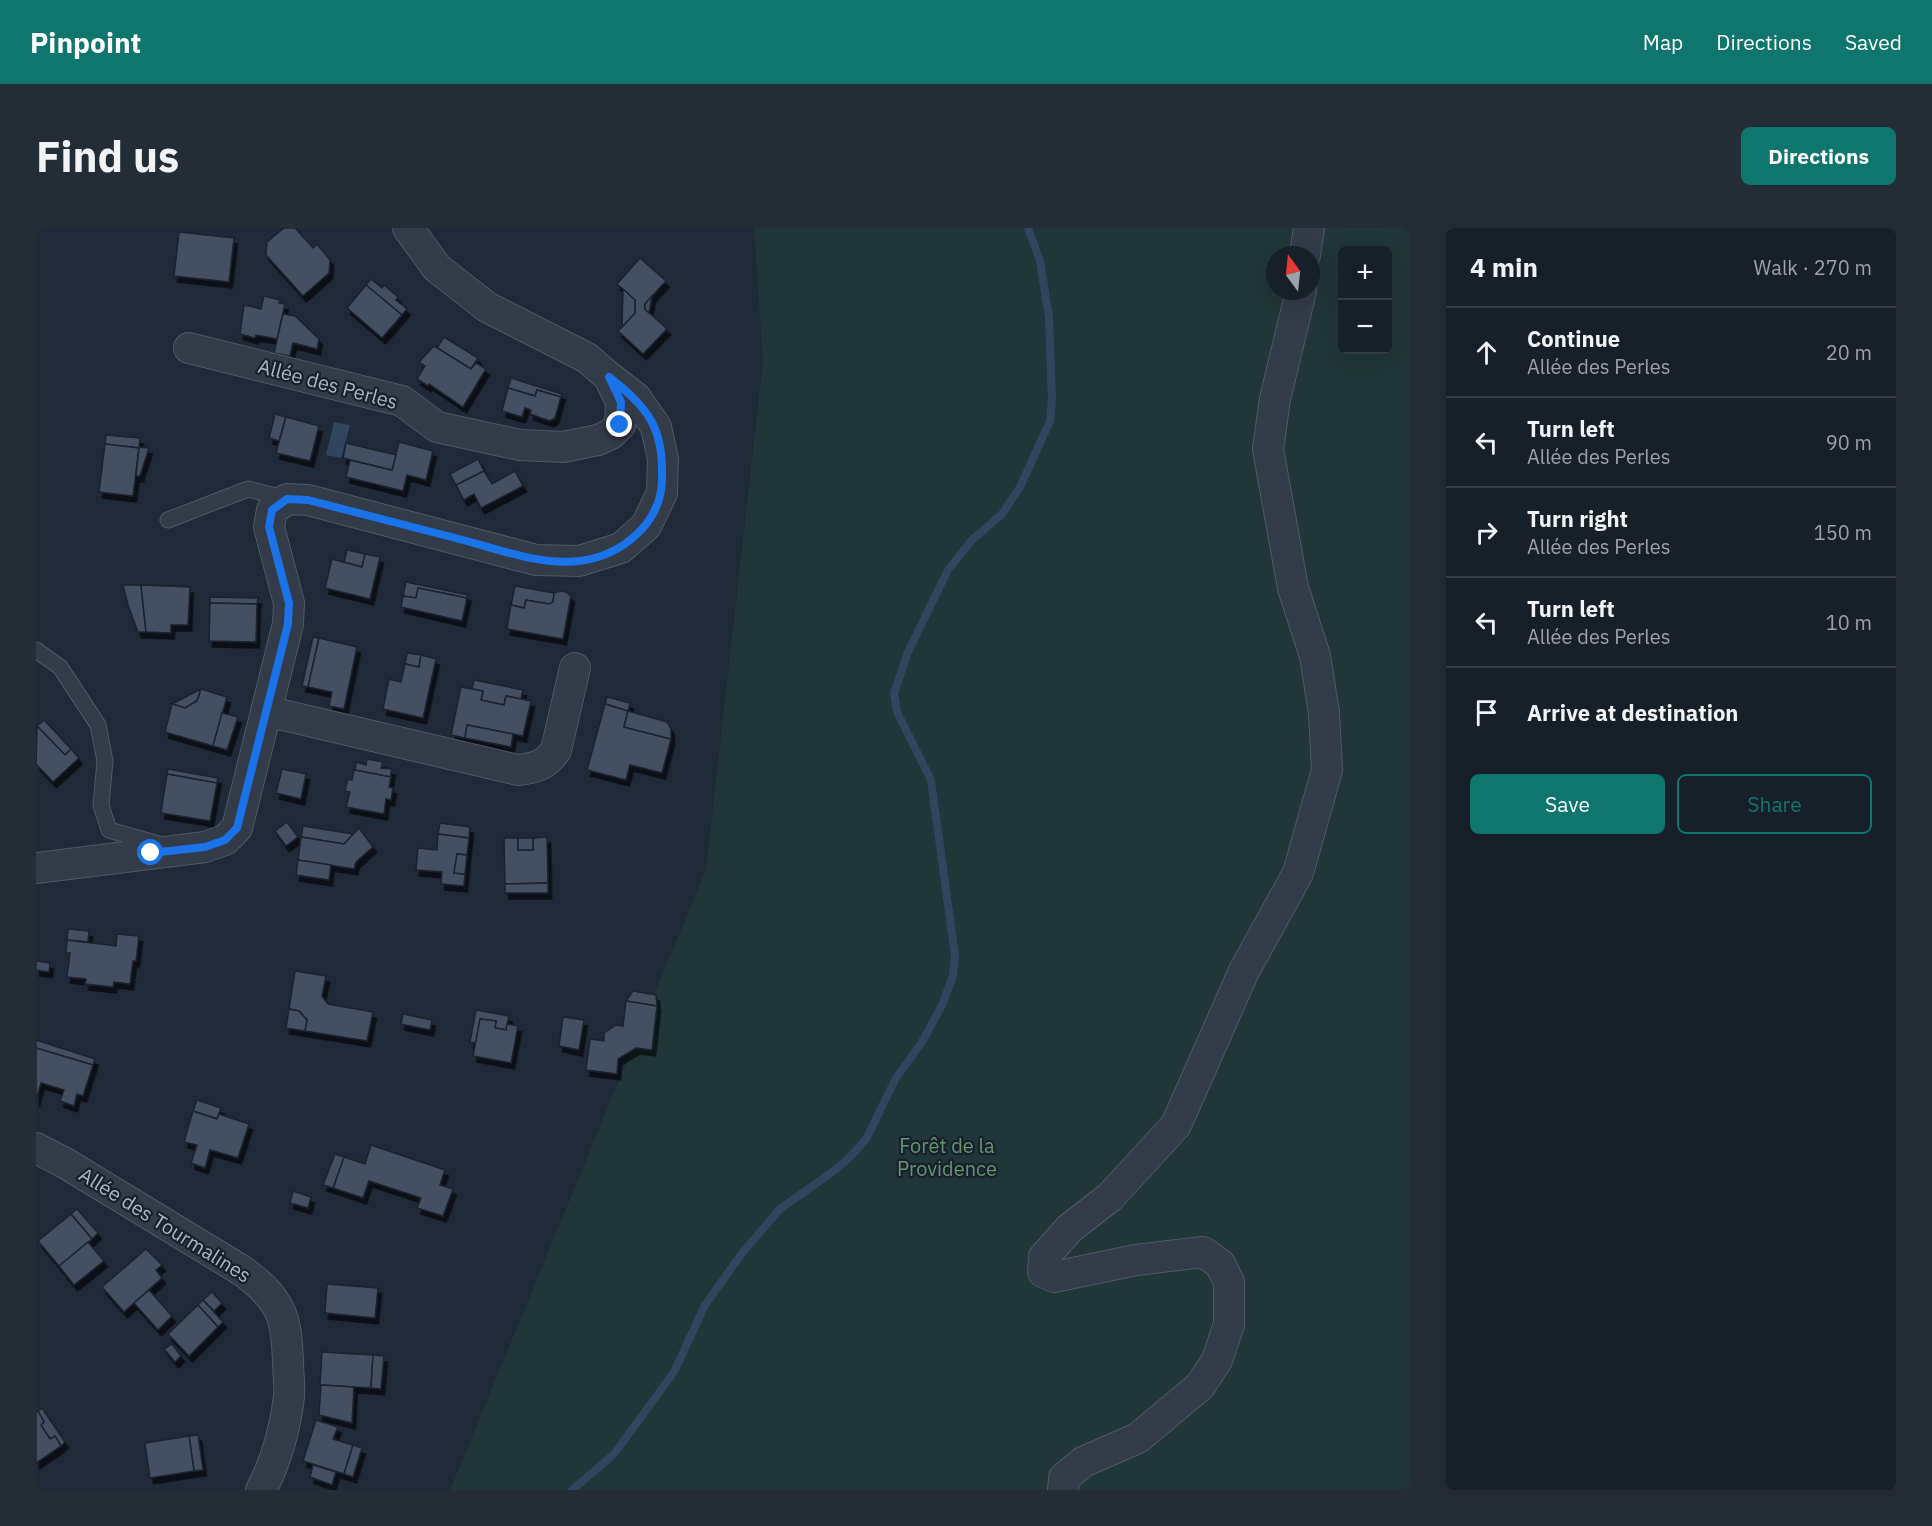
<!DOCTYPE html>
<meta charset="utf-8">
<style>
body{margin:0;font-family:"IBM Plex Sans",sans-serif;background:#242c35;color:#f1f3f6}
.controls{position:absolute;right:18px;top:18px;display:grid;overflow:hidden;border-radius:9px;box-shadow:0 6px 24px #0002}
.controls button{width:54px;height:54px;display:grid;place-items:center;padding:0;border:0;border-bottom:2px solid #363d46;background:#171f29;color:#f1f3f6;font:30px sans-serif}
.compass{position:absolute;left:1230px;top:18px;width:54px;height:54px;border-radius:50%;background:#171f29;box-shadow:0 6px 24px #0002;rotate:345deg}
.stop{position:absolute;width:18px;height:18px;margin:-14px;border:4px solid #1a73e8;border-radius:50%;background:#fff}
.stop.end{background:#1a73e8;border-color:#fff;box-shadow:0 2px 6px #0008}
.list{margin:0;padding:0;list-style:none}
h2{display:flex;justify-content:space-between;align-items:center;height:78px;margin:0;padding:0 24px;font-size:26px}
h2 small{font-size:20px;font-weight:400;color:#9ea2a8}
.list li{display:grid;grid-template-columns:39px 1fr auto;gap:18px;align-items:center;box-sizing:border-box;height:90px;padding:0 24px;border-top:2px solid #363d46}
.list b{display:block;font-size:22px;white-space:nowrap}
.list p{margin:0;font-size:20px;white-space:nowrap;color:#9ea2a8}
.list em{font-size:20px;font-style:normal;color:#9ea2a8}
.actions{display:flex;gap:12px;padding:18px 24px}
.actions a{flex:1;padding:14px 0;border:2px solid #0f766e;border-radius:9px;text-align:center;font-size:21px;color:#0f766e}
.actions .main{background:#0f766e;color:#fff}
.icon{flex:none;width:33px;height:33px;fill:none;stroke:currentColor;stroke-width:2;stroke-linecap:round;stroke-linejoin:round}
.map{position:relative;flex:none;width:1374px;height:1262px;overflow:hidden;border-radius:9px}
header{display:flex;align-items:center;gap:36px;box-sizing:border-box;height:84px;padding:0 30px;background:#0f766e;color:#fff}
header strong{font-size:28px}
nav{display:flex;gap:33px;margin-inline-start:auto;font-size:21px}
.intro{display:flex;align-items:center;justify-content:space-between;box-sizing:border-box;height:144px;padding:0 36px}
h1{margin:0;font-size:42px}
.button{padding:15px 27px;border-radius:9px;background:#0f766e;color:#fff;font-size:21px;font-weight:700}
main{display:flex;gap:36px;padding:0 36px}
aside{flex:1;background:#171f29;border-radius:9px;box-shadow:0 6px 24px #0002}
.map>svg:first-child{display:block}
.green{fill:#213638;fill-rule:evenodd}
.water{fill:#32455f}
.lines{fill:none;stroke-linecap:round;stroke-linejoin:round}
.stream{stroke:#32455f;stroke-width:8}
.building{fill:#455062;stroke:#1a222e;stroke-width:1.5;filter:url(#shadow)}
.lane-casing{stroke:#505966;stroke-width:17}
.street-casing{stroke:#505966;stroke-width:32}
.lane{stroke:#333b48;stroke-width:15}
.street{stroke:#333b48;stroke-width:30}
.route{stroke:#1a73e8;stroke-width:8}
.labels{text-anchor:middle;stroke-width:4.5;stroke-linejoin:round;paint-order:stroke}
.street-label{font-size:20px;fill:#adb6c5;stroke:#18202c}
.park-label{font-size:20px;fill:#64966f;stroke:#18202c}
</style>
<header>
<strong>Pinpoint</strong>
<nav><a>Map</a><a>Directions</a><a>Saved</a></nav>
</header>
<div class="intro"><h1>Find us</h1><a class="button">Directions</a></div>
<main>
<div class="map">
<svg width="1374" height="1262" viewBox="0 0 1374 1262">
<defs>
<filter id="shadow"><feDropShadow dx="3.5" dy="6" stdDeviation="0" flood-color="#0009"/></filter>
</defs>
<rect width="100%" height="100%" fill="#1f2937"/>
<path class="green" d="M718,0H1374V1262H414L670,641L727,133ZM1306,22H1352V122H1306ZM1239,27H1275V63H1239Z"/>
<path class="water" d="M298,194L314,197L305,230L290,227Z"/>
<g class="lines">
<path class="stream" d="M536,1262L578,1226L638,1144L669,1077L707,1024L744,981L795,945L814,929L830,911L860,850L886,814L906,777L917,748L919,728L895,552L861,484L858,465L872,424L912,342L936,312L966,286L984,259L1014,193L1016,170L1013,89L1004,33L992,0"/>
</g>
<g class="building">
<path d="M248,0H259L277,20L281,16L294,32L293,45L267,68L230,27L231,14Z"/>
<path d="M143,4L198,10L193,54L138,48Z"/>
<path d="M604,30L630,53L609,76V81L631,101L607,126L582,103L599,85V72L581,56Z"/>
<path d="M335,51L346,60L348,57L362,69L360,72L371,81L366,87L330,57Z"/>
<path d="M330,57L366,87L346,110L311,80Z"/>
<path d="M587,61L599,72V85L586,99Z"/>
<path d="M228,68L244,72L243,75L249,76L241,111L220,107L219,110L204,106L208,77L225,81Z"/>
<path d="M616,68L613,85L609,81V76Z"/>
<path d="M247,86L259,88L283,111L281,121L257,115L254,128L238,125Z"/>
<path d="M408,109L442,130L435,141L401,120Z"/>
<path d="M398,118L435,141L440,135L450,141L427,179L393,156L392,158L381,151L389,138L383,134Z"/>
<path d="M475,150L526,166L525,169L501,162L499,168L472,160Z"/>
<path d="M472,160L499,168L501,162L525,169L519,190L514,193L494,186L495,182L489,180L486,189L466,183Z"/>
<path d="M239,186L250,189L243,213L233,210Z"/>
<path d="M250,189L283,198L274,233L240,225Z"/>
<path d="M70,207L104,210L103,220L69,216Z"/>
<path d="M363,214L397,223L390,252L371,247L367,263L310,249L314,232L356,242Z"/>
<path d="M310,215L360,227L356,242L307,230Z"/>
<path d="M69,216L103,220L97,268L63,264Z"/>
<path d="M103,219L113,220L104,248H100Z"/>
<path d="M442,231L448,243L420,257L414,246Z"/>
<path d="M448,243L456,256L479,243L487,258L445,280L438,266L428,272L420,257Z"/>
<path d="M311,322L329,326L326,339L308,334Z"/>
<path d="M329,326L344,329L334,371L289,360L296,331L326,339Z"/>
<path d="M370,354L432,367L431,370L382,360L380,370L367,368Z"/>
<path d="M87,357H105L110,404H102L92,377Z"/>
<path d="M105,357L154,359L152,397H135V405L110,404Z"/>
<path d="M479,358L518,365L517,374L513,376L490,372L488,380L475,377Z"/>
<path d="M382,360L431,370L426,393L365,379L367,368L380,370Z"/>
<path d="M525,363L530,364L535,368L527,411L471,401L475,377L488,380L490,372L513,376L517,374L518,365Z"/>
<path d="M174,369L222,370L221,376L174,375Z"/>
<path d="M174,375L221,376L220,414L173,413Z"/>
<path d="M277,409L283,410L272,459L266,458Z"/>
<path d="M283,410L321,419L308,481L293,478L296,464L272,459Z"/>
<path d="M371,425L385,427L383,439L369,436Z"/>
<path d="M385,427L400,431L387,490L347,481L353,451L365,454L369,436L383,439Z"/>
<path d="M438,452L487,462L485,471L470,468L468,477L445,472L447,463L436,461Z"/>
<path d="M425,459L447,463L445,472L468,477L470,468L495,473L487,508L431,497L429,510L415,507Z"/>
<path d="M165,461L161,473L149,480L136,476Z"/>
<path d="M165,461L191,469L177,518L129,504L136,476L149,480L161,473Z"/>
<path d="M571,469L594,475L592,483L569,476Z"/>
<path d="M569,476L592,483L588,499L635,511L626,545L594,537L590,552L551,542Z"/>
<path d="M592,483L631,494L635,501V511L588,499Z"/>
<path d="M186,485L202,489L191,522L177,518Z"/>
<path d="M8,492L35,521L29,527L1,498Z"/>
<path d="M431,497L477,506L475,519L429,510Z"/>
<path d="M1,498L29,527L35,521L43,530L17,554L0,536Z"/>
<path d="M331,531L347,534L345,540L356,541L354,549L319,542L320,534L330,537Z"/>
<path d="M132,541L182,550L181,555L131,546Z"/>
<path d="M246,541L270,546L265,571L240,565Z"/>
<path d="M318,542L355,549L353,559L357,560L355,572L350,571L348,586L310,579L314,564L309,563L312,551L316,552Z"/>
<path d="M131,546L181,555L174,593L125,585Z"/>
<path d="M251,594L262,609L250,618L239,603Z"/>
<path d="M404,595L434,599L433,610L402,606Z"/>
<path d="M267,598L317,606L308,616L265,609Z"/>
<path d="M323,600L337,619L320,634L318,641L262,632L265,609L308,616Z"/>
<path d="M402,606L433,610L431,627L421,626L418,645L429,646L428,658L405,656L406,644L380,642L382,620L401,622Z"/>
<path d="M511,609L512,655L469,656L468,610H482V622H497V610Z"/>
<rect x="482" y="610" width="15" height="12"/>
<path d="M421,626L431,627L429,646L418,645Z"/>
<path d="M262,632L295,637L293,652L260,647Z"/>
<path d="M512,655V665H469V656Z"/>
<path d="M32,701L53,703L52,714L31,712Z"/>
<path d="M81,706L103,708L100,733H97L94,756L78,754L77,759L49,756L50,751L31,749L34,725H30L31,712L80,718Z"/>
<path d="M0,733L14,735L13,744L0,742Z"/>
<path d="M259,743L290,748L286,768L292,776L337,784L331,813L269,803L271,792L263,783L253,781Z"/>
<path d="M597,763L620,767L621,778L590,773Z"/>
<path d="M590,773L621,778L616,822L600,820L582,831L581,846L550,842L554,811L568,813V805L580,797L587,798Z"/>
<path d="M253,781L263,783L271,792L269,803L250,800Z"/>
<path d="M440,782L473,788L470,802L459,800L460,793L444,791L440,815L434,814Z"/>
<path d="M367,786L396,792L394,802L365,796Z"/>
<path d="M527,789L548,792L543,822L523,818Z"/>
<path d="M444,791L460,793L459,800L470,802L471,796L482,798L475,835L437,828Z"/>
<path d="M0,812L59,831L57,837L0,820Z"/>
<path d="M0,820L57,837L47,868L41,866L38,878L24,873L28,862L5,855L0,873Z"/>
<path d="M161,872L185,880L181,891L157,883Z"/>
<path d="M157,883L181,891L183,886L213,896L202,930L174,922L169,940L155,935L161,917L148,914Z"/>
<path d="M335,917L409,942L404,957L417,961L407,988L381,980L385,970L333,953L327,970L297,960L308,929L329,936Z"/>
<path d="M299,926L308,929L297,960L287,957Z"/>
<path d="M257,963L275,969L272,980L254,975Z"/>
<path d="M41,981L62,1005L56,1011L35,986Z"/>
<path d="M35,986L56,1011L23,1038L2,1013Z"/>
<path d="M52,1014L68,1033L38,1057L23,1038Z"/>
<path d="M110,1021L126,1037L120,1042L126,1050L88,1084L66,1059Z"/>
<path d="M291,1056L342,1060L339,1090L289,1085Z"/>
<path d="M113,1062L136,1088L122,1102L98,1075Z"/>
<path d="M176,1064L186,1075L178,1083L167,1072Z"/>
<path d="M167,1072L187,1094L182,1099L162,1077Z"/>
<path d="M162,1077L182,1099L153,1128L132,1106Z"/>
<path d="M136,1116L145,1128L139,1134L128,1121Z"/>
<path d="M286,1124L337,1127L335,1160L284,1157Z"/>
<path d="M337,1127L348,1128L345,1161L335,1160Z"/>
<path d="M285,1157L318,1159L316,1195L283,1187Z"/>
<path d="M6,1180L29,1214L25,1218L19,1208L14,1211L5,1197L8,1194L2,1183Z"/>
<path d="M2,1183L8,1194L5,1197L14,1211L19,1208L25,1218L0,1235V1184Z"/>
<path d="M280,1192L302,1199L297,1211L317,1217L308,1246L267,1233Z"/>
<path d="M162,1207L167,1242L158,1243L153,1208Z"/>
<path d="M153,1208L158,1243L114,1250L109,1215Z"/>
<path d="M317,1217L326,1220L317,1249L308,1246Z"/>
<path d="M277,1237L300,1244L296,1257L274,1249Z"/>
</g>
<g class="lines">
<defs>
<g id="lane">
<path d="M132,292L212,261L251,271"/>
<path d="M0,422L24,439L62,497L69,533L65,577L73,602L126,617"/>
</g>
<g id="street">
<path d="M1269,27L1273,0"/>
<path d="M153,120L366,173L401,199L484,217L527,219L562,212L575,206L584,197L585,174L573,149L551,130L451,79L401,40L372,0"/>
<path d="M230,483L482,542C500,540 510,537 520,522L539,440"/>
<path d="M0,640L169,619L189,612L201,600L252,396L253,375L233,299L236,282L251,271L272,272L500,332L543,333L585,320L610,298L626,265L627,231L620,199L600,170L573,149"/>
<path d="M0,920L29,935L205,1042C222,1054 237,1067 245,1086C251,1101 251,1116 252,1132C252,1144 254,1157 253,1169C249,1201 240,1234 225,1262"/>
<path d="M1027,1262L1028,1250L1047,1234L1102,1210L1164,1158L1181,1132L1193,1096V1054L1184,1036L1167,1024L1100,1032L1018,1049L1007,1044L1008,1029L1034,1000L1074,969L1140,897L1208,743L1262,645L1291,542L1288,485L1279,428L1257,360L1232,221L1239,171L1265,63"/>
</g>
</defs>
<use href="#lane" class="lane-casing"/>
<use href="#street" class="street-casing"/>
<use href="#lane" class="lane"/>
<use href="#street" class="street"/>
</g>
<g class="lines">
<path class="route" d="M115,625L169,619L189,612L201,600L252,396L253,375L233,299L236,282L251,271L272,272C324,285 375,299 427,312C464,322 503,337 543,333C585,328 625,296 626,252C628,199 612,180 573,149L585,174L584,197"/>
</g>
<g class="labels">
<g class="street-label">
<text transform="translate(292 156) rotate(15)" y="7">Allée des Perles</text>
<text transform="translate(129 997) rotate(32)" y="7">Allée des Tourmalines</text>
</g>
<g class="park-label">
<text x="911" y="925">Forêt de la<tspan x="911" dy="23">Providence</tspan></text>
</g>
</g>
</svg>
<div class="controls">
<button>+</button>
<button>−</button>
</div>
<svg class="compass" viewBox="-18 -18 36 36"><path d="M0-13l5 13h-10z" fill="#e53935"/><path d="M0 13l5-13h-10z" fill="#9ea2a8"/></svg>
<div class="stop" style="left:115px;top:625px"></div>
<div class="stop end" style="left:584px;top:197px"></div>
</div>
<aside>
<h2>4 min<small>Walk · 270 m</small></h2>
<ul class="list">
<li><svg class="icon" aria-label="ahead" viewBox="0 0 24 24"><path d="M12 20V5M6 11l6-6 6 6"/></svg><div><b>Continue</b><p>Allée des Perles</p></div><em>20 m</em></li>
<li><svg class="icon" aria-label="left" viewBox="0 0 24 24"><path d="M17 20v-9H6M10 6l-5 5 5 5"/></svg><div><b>Turn left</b><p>Allée des Perles</p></div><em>90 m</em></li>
<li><svg class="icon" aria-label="right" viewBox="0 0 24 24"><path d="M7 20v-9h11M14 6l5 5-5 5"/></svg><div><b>Turn right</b><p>Allée des Perles</p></div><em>150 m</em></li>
<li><svg class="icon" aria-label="left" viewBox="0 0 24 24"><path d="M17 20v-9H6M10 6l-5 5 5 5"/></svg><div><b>Turn left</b><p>Allée des Perles</p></div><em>10 m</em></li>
<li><svg class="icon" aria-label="arrive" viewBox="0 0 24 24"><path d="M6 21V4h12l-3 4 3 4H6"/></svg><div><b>Arrive at destination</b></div></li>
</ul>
<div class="actions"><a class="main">Save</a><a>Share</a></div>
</aside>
</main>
